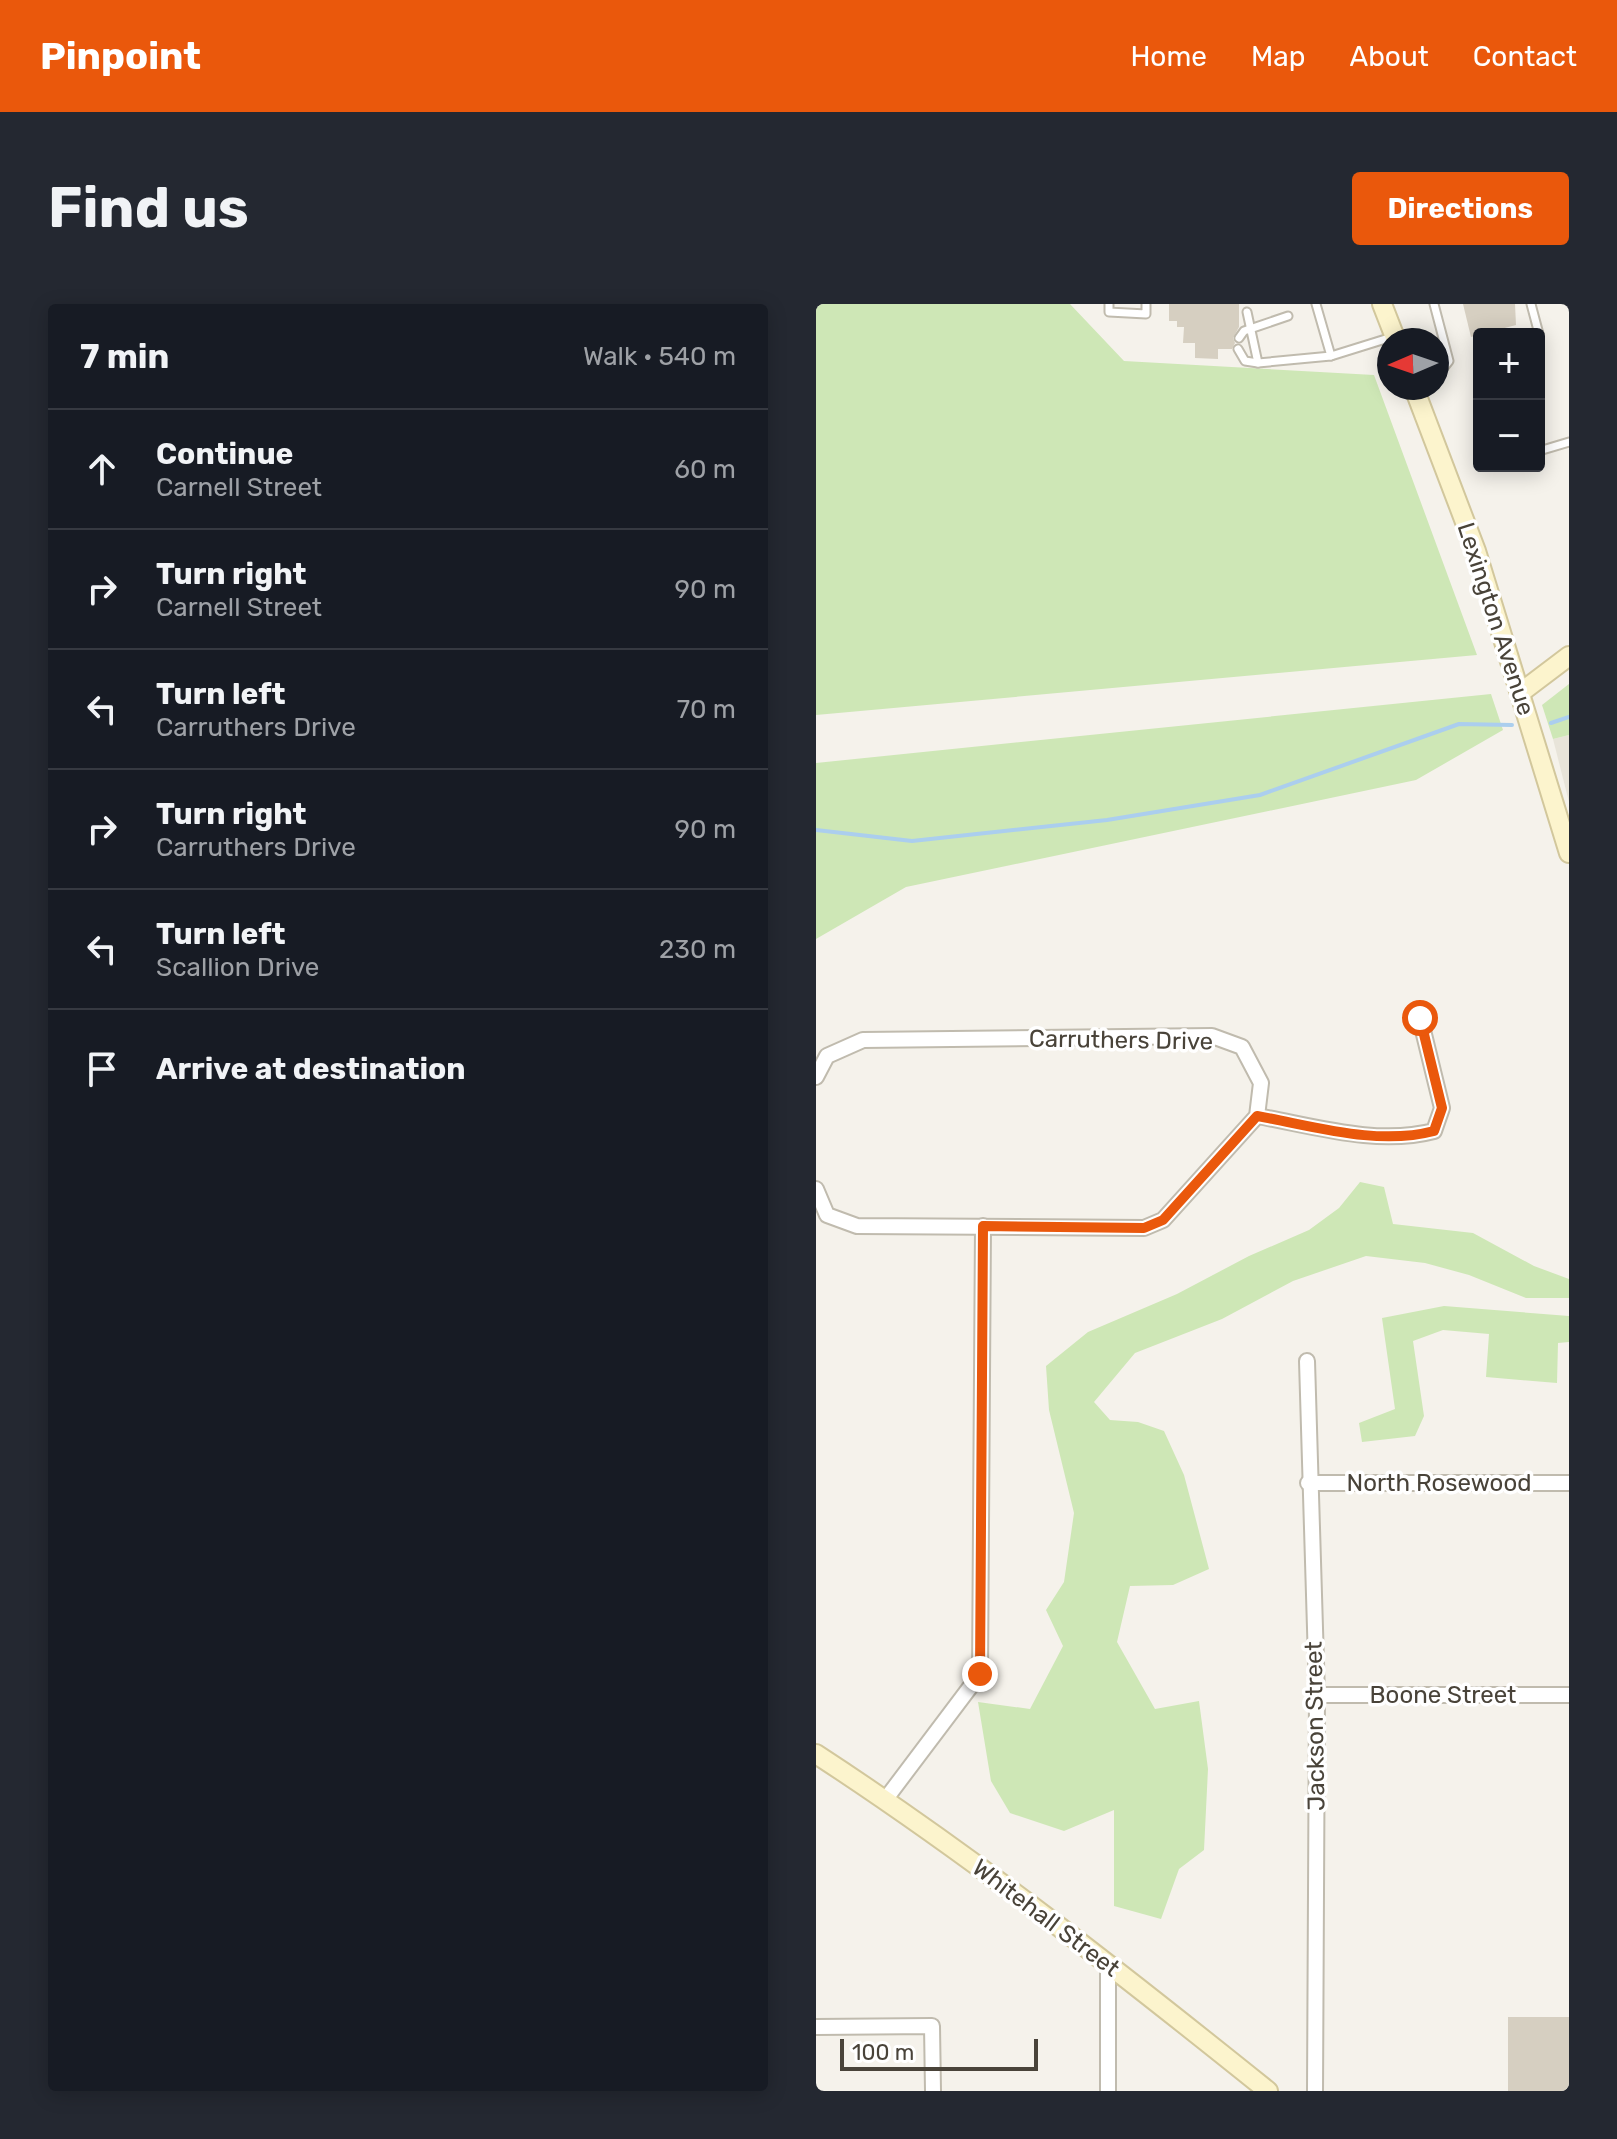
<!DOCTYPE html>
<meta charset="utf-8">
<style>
body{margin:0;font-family:Rubik,sans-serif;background:#242831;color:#f1f3f6}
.controls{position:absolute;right:24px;top:24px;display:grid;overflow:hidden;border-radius:8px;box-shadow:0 4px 20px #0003}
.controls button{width:72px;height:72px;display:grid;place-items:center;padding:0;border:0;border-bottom:2px solid #363941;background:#171b24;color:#f1f3f6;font:40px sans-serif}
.compass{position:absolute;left:561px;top:24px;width:72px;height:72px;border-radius:50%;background:#171b24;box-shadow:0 4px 20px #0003;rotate:268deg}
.scale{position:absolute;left:24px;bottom:20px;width:198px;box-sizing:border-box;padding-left:8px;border:4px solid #494339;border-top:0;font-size:22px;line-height:28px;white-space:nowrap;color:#494339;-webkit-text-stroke:6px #fff;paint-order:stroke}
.stop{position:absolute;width:24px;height:24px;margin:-18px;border:6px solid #ea580c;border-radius:50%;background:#fff}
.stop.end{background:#ea580c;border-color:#fff;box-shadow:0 2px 8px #0008}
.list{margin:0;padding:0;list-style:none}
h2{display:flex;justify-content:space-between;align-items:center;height:104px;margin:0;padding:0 32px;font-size:34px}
h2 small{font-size:26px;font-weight:400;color:#9ea1a6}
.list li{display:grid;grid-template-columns:52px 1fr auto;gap:24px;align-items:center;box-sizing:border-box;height:120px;padding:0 32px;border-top:2px solid #363941}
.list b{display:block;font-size:30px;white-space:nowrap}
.list p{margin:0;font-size:26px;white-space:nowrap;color:#9ea1a6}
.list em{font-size:26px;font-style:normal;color:#9ea1a6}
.icon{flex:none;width:44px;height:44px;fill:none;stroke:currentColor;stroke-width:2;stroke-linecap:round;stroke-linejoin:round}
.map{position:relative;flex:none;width:753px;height:1787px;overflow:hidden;border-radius:8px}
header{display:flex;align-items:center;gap:48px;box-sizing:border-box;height:112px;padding:0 40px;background:#ea580c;color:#fff}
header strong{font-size:38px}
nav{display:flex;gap:44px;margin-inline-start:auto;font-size:28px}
.intro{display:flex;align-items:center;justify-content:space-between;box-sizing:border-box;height:192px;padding:0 48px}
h1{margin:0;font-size:56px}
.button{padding:20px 36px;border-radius:8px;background:#ea580c;color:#fff;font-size:28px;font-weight:700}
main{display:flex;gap:48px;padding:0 48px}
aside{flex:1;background:#171b24;border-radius:8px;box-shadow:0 4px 20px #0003}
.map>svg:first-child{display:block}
.residential{fill:#e8e4d9}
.green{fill:#cee7b6}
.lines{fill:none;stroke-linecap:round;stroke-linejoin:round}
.stream{stroke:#abceee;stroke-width:4}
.building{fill:#d6cfc1}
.lane-casing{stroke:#c0bbae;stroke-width:11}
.street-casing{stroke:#c0bbae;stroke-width:18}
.secondary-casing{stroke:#d2c79c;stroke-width:22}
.lane{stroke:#fff;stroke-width:7}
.street{stroke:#fff;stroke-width:14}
.secondary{stroke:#fcf4cd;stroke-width:18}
.route{stroke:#ea580c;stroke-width:10}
.labels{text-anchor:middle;stroke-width:7;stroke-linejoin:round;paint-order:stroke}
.street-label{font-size:24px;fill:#494339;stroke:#fff}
</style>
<header>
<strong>Pinpoint</strong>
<nav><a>Home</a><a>Map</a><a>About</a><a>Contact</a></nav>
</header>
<div class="intro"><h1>Find us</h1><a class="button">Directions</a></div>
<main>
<aside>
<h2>7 min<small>Walk · 540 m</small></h2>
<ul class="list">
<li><svg class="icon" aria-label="ahead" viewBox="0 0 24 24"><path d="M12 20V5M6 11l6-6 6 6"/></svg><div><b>Continue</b><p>Carnell Street</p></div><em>60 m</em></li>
<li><svg class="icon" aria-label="right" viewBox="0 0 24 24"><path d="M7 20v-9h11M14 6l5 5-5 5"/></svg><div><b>Turn right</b><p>Carnell Street</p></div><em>90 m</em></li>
<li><svg class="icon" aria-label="left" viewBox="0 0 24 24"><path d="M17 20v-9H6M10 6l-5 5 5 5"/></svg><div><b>Turn left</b><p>Carruthers Drive</p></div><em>70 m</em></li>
<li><svg class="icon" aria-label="right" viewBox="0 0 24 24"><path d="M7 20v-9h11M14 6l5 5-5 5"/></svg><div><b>Turn right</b><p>Carruthers Drive</p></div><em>90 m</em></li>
<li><svg class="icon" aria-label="left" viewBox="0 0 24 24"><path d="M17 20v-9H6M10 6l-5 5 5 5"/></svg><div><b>Turn left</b><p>Scallion Drive</p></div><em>230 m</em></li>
<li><svg class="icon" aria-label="arrive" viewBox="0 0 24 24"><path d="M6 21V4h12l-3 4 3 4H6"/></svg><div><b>Arrive at destination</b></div></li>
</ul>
</aside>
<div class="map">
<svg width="753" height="1787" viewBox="0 0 753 1787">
<rect width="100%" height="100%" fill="#f5f2eb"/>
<path class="residential" d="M753,431V498L737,435Z"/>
<g class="green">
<path d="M0,0H254L308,57L558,71L661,351L0,411Z"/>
<path d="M753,380V431L737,435L726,401Z"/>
<path d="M675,390L687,426L600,476L90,583L0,635V459Z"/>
<path d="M544,878L568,883L577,920L657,929L718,962L753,975V994H710L653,971L609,959L550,952L477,977L406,1015L319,1049L278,1098L294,1116L322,1118L348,1127L368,1171L393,1265L357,1281L314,1282L301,1338L339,1405L383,1397L392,1465L388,1546L363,1565L345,1615L298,1602V1506L248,1527L194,1509L175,1477L162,1398L214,1405L247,1342L230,1306L248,1278L258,1209L233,1106L230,1062L272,1028L361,990L433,952L493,926L523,904Z"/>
<path d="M628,1002L753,1012V1038L742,1039L741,1079L670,1073L673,1030L627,1026L597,1037L608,1112L599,1132L546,1138L543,1119L579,1105L566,1014Z"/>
</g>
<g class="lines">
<g class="stream">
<path d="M735,419L753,413"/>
<path d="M0,526L96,537L291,516L444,491L643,420L696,421"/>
</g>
</g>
<g class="building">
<path d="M353,0H423V23L417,34L419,39L416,45H402V55L379,54V39H367L368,23H361V17H353Z"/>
<path d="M647,0H699L700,21L655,33Z"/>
<rect x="692" y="1713" width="61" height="74"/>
</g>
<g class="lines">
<defs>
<g id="lane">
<path d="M293,0V8L330,10V0"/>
<path d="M500,0L515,52"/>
<path d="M618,0L633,57L621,72"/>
<path d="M715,0L723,30"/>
<path d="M431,8L442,59L515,52L576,33"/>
<path d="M423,34L428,27L472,12"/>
<path d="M422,45L429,57L442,59"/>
<path d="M723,147L753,138"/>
</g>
<g id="street">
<path d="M0,773L11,752L47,736L396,732L426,743L445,779L441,812L347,916L328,924L41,922L11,911L0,885"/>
<path d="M441,812C498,822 561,842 618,827L626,804L604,714"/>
<path d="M491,1057L501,1391L499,1787"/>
<path d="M492,1179H753"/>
<path d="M501,1391H753"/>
<path d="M69,1496L164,1370L167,922"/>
<path d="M0,1723L116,1722L117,1787"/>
<path d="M292,1787V1659"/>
</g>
<g id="secondary">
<path d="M566,0L580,36"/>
<path d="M598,84L660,247L753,549"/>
<path d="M704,389L753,352"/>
<path d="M0,1450C158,1553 305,1669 452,1787"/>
</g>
</defs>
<use href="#lane" class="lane-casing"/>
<use href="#street" class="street-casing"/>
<use href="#secondary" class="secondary-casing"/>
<use href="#lane" class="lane"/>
<use href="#street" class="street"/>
<use href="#secondary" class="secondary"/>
</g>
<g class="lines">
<path class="route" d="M164,1370L167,922L328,924L347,916L441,812C498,822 561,842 618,827L626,804L604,714"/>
</g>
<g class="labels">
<g class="street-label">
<text transform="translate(680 315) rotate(72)" y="8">Lexington Avenue</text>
<text transform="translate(305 736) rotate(1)" y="8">Carruthers Drive</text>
<text x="623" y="1187">North Rosewood</text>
<text x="627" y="1399">Boone Street</text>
<text transform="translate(499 1422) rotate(-91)" y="8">Jackson Street</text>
<text transform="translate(230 1614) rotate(37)" y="8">Whitehall Street</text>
</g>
</g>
</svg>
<div class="controls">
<button>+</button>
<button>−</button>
</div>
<svg class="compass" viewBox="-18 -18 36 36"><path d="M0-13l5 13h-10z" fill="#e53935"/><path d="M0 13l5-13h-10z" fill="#9ea1a6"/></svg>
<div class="scale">100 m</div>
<div class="stop" style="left:604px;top:714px"></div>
<div class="stop end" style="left:164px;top:1370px"></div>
</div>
</main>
